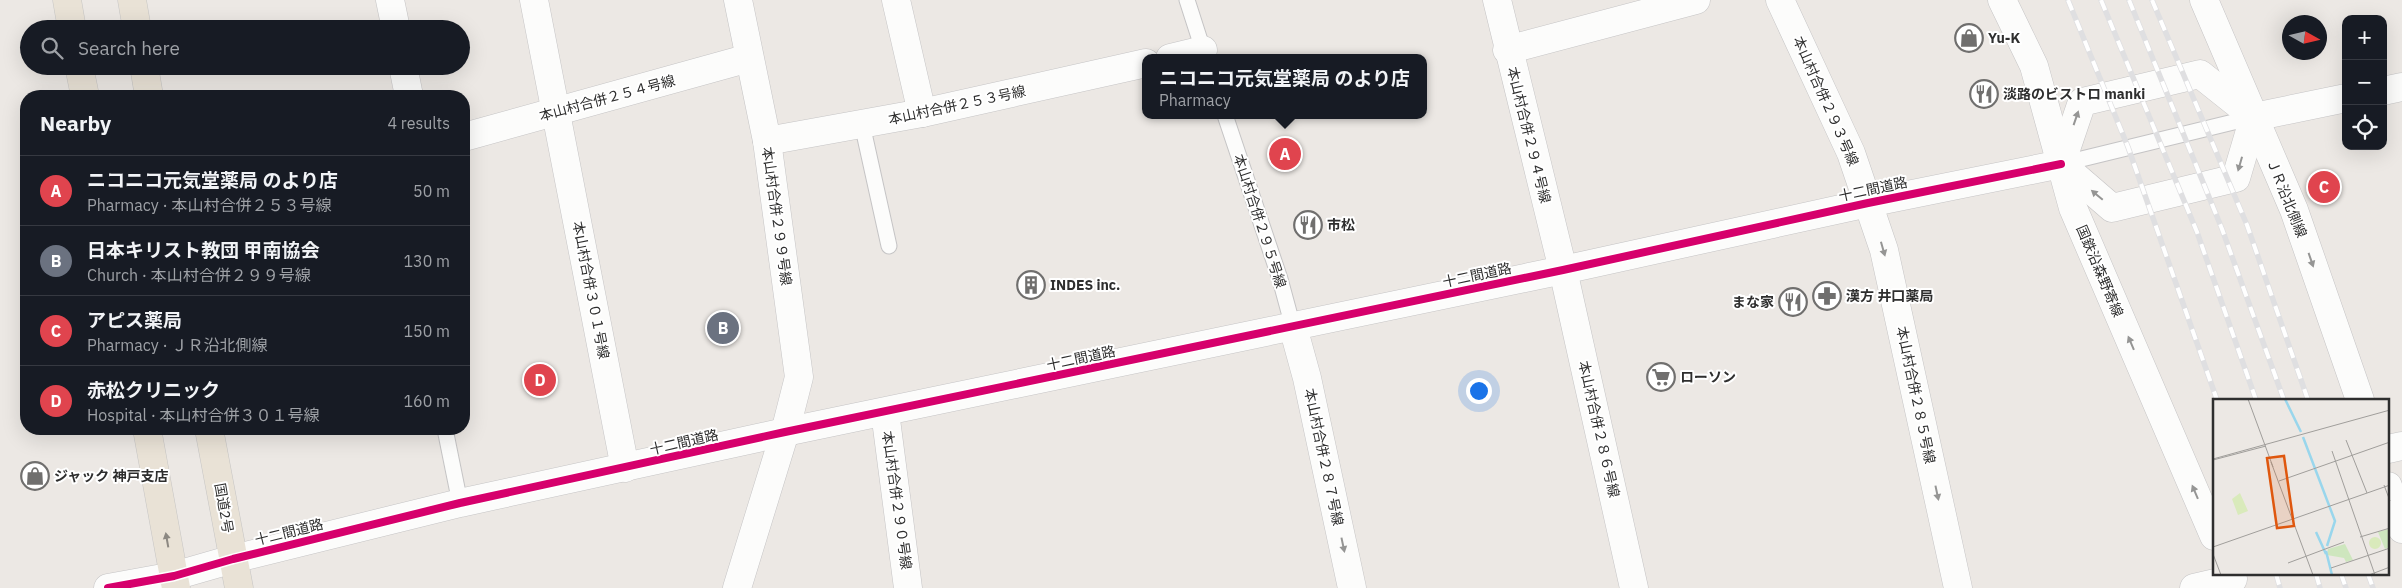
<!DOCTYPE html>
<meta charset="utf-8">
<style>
body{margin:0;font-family:"IBM Plex Sans","Noto Sans JP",sans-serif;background:#20242c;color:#f1f3f6}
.controls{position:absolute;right:15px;top:15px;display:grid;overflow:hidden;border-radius:10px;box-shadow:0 5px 20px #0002}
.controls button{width:45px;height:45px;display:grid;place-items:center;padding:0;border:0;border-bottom:1px solid #363941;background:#171b24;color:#f1f3f6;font:25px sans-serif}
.compass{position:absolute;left:2282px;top:15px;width:45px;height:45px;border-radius:50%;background:#171b24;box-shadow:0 5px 20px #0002;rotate:98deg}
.you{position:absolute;left:1478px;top:390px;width:18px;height:18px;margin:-12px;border:4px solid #fff;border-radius:50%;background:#1a73e8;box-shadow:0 0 0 8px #1a73e833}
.badge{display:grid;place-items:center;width:32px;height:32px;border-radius:50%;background:#706f6e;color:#fff;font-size:16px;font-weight:700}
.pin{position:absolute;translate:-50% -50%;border:2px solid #fff;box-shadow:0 1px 5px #0006}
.popup{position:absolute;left:1142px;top:54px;width:285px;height:65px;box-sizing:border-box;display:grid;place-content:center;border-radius:10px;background:#171b24;filter:drop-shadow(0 1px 4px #0005);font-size:16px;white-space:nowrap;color:#9ea1a6}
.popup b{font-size:19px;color:#f1f3f6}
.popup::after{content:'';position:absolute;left:50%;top:100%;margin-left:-10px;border:10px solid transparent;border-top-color:#171b24}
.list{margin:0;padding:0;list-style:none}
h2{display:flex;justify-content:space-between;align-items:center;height:65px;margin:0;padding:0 20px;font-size:21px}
h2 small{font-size:16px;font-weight:400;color:#9ea1a6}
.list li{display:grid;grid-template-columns:32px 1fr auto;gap:15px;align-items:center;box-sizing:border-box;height:70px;padding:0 20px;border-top:1px solid #363941}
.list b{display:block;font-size:19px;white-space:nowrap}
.list p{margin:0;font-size:16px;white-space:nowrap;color:#9ea1a6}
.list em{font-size:16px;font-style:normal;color:#9ea1a6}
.icon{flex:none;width:28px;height:28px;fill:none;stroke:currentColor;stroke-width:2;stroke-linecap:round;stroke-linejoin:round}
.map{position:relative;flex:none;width:2402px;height:588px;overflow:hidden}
.search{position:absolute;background:#171b24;box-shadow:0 5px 20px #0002;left:20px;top:20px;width:450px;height:55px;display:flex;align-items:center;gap:12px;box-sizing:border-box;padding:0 18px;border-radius:28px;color:#9ea1a6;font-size:19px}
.panel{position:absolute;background:#171b24;box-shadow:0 5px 20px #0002;left:20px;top:90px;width:450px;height:345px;border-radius:20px}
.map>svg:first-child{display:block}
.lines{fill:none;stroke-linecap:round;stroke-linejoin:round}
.service-casing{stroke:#c5c4c5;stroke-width:17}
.minor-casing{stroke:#c5c4c5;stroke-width:29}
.tertiary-casing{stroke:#c5c4c5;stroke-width:29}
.trunk-casing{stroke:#c6c5c4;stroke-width:29}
.service{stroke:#fcfcfb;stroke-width:15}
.minor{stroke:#fcfcfb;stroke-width:28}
.tertiary{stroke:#fcfcfb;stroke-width:28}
.trunk{stroke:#e9e2d6;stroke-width:28}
.rail-casing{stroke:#dfdfe1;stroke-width:5.5}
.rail{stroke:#fff;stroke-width:4;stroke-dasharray:11;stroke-linecap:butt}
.cycleway-casing{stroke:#fff;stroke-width:11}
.cycleway{stroke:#d6006c;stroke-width:8}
.oneway{fill:#959594}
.oneway2{fill:#8c8882}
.labels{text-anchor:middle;stroke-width:4;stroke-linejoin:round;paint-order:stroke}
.poi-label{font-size:14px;font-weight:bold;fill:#2e2e2e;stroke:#fff;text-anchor:start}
.street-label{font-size:14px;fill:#2e2e2e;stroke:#fff}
.inset-river{fill:none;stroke:#99d6ec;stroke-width:2.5}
.inset-road{fill:none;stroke:#a09e9b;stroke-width:1}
.view{fill:#df570e;fill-opacity:0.15;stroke:#df570e;stroke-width:2.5}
.inset-edge{fill:none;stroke:#2e2e2e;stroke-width:2.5}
</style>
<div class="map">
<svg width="2402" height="588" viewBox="0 0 2402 588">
<rect width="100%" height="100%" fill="#ece8e4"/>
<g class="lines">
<defs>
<g id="service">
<path d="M1187,0L1205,56"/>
<path d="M1225,115L1280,279L1293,327"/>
<path d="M862,124L889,246"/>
<path d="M2061,164L2254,117"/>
<path d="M445,429L460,503"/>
</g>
<g id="minor">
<path d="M390,0L396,29"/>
<path d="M534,0L625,468"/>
<path d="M896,0L922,113"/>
<path d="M1497,0L1563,270"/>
<path d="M1780,0L1851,153L1884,250L1958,588"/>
<path d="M2002,0L2034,66L2073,208L2214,536"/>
<path d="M2204,0L2294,210L2360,400"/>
<path d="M1507,50L1696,0"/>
<path d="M1170,58L1203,50"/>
<path d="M403,66L409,96"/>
<path d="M464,137L749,58"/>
<path d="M767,141L922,113L1146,63"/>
<path d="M1293,327L1307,378L1352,588"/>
<path d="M885,412L908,588"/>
<path d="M2388,449L2402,446"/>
<path d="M2388,486L2402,529"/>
<path d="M737,588L785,432L799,377L767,141L738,0"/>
<path d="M2194,588L2233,579"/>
</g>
<g id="tertiary">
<path d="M2383,91L2402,87"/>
<path d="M2254,117L2346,98"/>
<path d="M2061,164L2112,208L2236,178L2254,117"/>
<path d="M2061,164L2082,102L2200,74L2254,117"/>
<path d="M1563,270L1634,588"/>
<path d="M108,588L174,576L233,559L460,503L785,432L1563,270L1868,203L2061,164"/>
</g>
<g id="trunk">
<path d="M67,0L72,29"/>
<path d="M132,0L137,29"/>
<path d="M79,66L85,96"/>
<path d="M144,66L149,96"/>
<path d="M147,429L176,588"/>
<path d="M209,429L239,588"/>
</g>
</defs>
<use href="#service" class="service-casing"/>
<use href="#minor" class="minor-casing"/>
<use href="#tertiary" class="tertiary-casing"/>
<use href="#trunk" class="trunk-casing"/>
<use href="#service" class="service"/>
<use href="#minor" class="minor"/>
<use href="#tertiary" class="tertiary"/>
<use href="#trunk" class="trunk"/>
<defs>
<g id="rail">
<path d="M2068,0L2128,147L2217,400"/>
<path d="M2101,0L2197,232L2256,400"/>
<path d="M2129,0L2222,229L2284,400"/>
<path d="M2152,0L2247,225L2308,400"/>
<path d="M2276,574L2280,588"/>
<path d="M2316,574L2320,588"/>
<path d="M2341,574L2346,588"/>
<path d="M2368,574L2373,588"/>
</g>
</defs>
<use href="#rail" class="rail-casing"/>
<use href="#rail" class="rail"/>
<defs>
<path id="cycleway" d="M108,588L174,576L233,559L460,503L785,432L1563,270L1868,203L2061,164"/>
</defs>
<use href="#cycleway" class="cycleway-casing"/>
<use href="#cycleway" class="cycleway"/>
</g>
<defs><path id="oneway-solid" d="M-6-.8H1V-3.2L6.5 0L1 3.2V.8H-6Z" transform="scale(1.25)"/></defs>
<g class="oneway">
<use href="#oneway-solid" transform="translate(2076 118) rotate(-71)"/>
<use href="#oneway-solid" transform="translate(2240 164) rotate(106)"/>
<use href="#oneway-solid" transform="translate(2097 195) rotate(-140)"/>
<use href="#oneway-solid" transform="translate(1883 249) rotate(74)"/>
<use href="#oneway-solid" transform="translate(2311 260) rotate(71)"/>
<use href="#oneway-solid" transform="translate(2131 343) rotate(-113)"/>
<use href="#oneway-solid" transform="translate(2195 492) rotate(-113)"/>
<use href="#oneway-solid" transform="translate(1937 493) rotate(78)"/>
<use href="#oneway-solid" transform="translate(1343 545) rotate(78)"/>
</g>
<use class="oneway2" href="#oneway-solid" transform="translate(167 540) rotate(-100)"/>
<defs>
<symbol id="shop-ring" viewBox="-11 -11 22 22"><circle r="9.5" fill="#fff" stroke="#706f6e" stroke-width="1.5"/><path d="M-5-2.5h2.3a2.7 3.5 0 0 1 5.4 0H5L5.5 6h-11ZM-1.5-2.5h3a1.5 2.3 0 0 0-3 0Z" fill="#706f6e"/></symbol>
<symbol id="restaurant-ring" viewBox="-11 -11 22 22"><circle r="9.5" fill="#fff" stroke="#706f6e" stroke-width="1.5"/><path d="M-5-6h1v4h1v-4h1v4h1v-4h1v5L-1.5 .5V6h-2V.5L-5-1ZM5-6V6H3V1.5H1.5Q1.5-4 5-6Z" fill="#706f6e"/></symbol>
<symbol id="building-ring" viewBox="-11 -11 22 22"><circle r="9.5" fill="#fff" stroke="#706f6e" stroke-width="1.5"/><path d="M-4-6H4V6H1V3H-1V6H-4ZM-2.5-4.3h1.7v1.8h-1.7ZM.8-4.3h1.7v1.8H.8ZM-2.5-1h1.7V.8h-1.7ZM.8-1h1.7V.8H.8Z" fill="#706f6e"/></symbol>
<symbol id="pharmacy-ring" viewBox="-11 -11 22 22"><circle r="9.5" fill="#fff" stroke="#706f6e" stroke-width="1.5"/><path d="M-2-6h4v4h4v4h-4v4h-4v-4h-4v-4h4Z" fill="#706f6e"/></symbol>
<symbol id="supermarket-ring" viewBox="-11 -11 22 22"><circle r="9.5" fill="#fff" stroke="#706f6e" stroke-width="1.5"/><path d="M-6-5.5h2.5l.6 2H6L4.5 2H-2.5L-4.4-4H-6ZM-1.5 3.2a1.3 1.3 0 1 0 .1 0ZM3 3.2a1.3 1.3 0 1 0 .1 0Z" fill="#706f6e"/></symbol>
</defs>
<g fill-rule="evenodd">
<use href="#shop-ring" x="1953" y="22" width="32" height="32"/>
<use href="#restaurant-ring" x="1968" y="78" width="32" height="32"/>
<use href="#restaurant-ring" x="1292" y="209" width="32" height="32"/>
<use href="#building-ring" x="1015" y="269" width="32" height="32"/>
<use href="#pharmacy-ring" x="1811" y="280" width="32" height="32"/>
<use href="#restaurant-ring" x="1777" y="286" width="32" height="32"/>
<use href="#supermarket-ring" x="1645" y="361" width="32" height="32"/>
<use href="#shop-ring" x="19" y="460" width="32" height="32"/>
</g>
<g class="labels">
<g class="poi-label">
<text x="1988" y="43">Yu-K</text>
<text x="2003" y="99">淡路のビストロ manki</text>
<text x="1327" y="230">市松</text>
<text x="1050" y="290">INDES inc.</text>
<text x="1846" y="301">漢方 井口薬局</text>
<text x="1774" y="307" text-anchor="end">まな家</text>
<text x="1680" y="382">ローソン</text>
<text x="54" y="481">ジャック 神戸支店</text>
</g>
<g class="street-label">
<text transform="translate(607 98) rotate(-15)" y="5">本山村合併２５４号線</text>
<text transform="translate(1826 101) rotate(66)" y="5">本山村合併２９３号線</text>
<text transform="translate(957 105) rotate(-12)" y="5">本山村合併２５３号線</text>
<text transform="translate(1529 135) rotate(76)" y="5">本山村合併２９４号線</text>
<text transform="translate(1873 189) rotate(-12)" y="5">十二間道路</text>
<text transform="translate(2287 198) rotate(68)" y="5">ＪＲ沿北側線</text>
<text transform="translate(777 216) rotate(82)" y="5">本山村合併２９９号線</text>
<text transform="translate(1260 221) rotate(72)" y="5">本山村合併２９５号線</text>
<text transform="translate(2100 271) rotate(67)" y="5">国鉄沿森野寄線</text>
<text transform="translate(1477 275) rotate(-12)" y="5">十二間道路</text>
<text transform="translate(591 290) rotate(79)" y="5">本山村合併３０１号線</text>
<text transform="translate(1081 358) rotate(-12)" y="5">十二間道路</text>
<text transform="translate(1916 395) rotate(78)" y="5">本山村合併２８５号線</text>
<text transform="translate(1599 429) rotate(77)" y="5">本山村合併２８６号線</text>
<text transform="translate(684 442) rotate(-13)" y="5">十二間道路</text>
<text transform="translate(1324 457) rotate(78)" y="5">本山村合併２８７号線</text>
<text transform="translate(897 500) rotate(82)" y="5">本山村合併２９０号線</text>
<text transform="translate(224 508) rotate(80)" y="5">国道2号</text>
<text transform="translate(289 532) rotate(-14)" y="5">十二間道路</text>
</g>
</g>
<g transform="translate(2213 399)">
<rect width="176" height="176" fill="#ece8e4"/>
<path d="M176,130V148L172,150L165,133ZM132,145L140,161L133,163L131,159L114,156L115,150Z" fill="#cee6be"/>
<path d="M27,94L35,112L25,116L19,100ZM156 144a6 6 0 1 1 12 0a6 6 0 1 1-12 0Z" fill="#d9eabb"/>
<path class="inset-river" d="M72,0L88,33M90,38L122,122L114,147M103,133L113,155M113,152L119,176"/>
<path class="inset-road" d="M35,0L60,68M133,41L154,94M119,52L162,176M0,60L177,11M0,61L53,47M58,63L100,176M66,82L177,43M171,86L177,102M147,138L177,129M0,148L177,86M0,155L8,176M75,164L131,143M118,169L177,149M156,176L177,168"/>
<path class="view" d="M71,57L81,127L64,129L54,59Z"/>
<rect width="176" height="176" class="inset-edge"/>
</g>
</svg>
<div class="controls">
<button>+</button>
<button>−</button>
<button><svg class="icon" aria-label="locate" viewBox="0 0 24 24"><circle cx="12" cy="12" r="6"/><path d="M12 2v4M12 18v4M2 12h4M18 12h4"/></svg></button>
</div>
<svg class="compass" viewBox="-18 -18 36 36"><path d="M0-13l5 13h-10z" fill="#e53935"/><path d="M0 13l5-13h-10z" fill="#9ea1a6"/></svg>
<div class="you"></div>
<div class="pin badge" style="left:1285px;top:154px;background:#e0444e">A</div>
<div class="popup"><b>ニコニコ元気堂薬局 のより店</b>Pharmacy</div>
<div class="pin badge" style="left:723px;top:328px;background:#6b7280">B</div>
<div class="pin badge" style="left:2324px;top:187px;background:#e0444e">C</div>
<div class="pin badge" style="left:540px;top:380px;background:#e0444e">D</div>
<div class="search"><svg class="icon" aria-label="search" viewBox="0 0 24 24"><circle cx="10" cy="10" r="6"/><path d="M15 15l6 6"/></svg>Search here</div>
<section class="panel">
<h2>Nearby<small>4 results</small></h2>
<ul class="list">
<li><span class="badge" style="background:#e0444e">A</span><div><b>ニコニコ元気堂薬局 のより店</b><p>Pharmacy · 本山村合併２５３号線</p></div><em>50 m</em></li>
<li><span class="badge" style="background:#6b7280">B</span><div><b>日本キリスト教団 甲南協会</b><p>Church · 本山村合併２９９号線</p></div><em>130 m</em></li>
<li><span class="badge" style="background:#e0444e">C</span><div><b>アピス薬局</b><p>Pharmacy · ＪＲ沿北側線</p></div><em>150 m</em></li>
<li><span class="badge" style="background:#e0444e">D</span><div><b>赤松クリニック</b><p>Hospital · 本山村合併３０１号線</p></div><em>160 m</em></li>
</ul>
</section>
</div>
